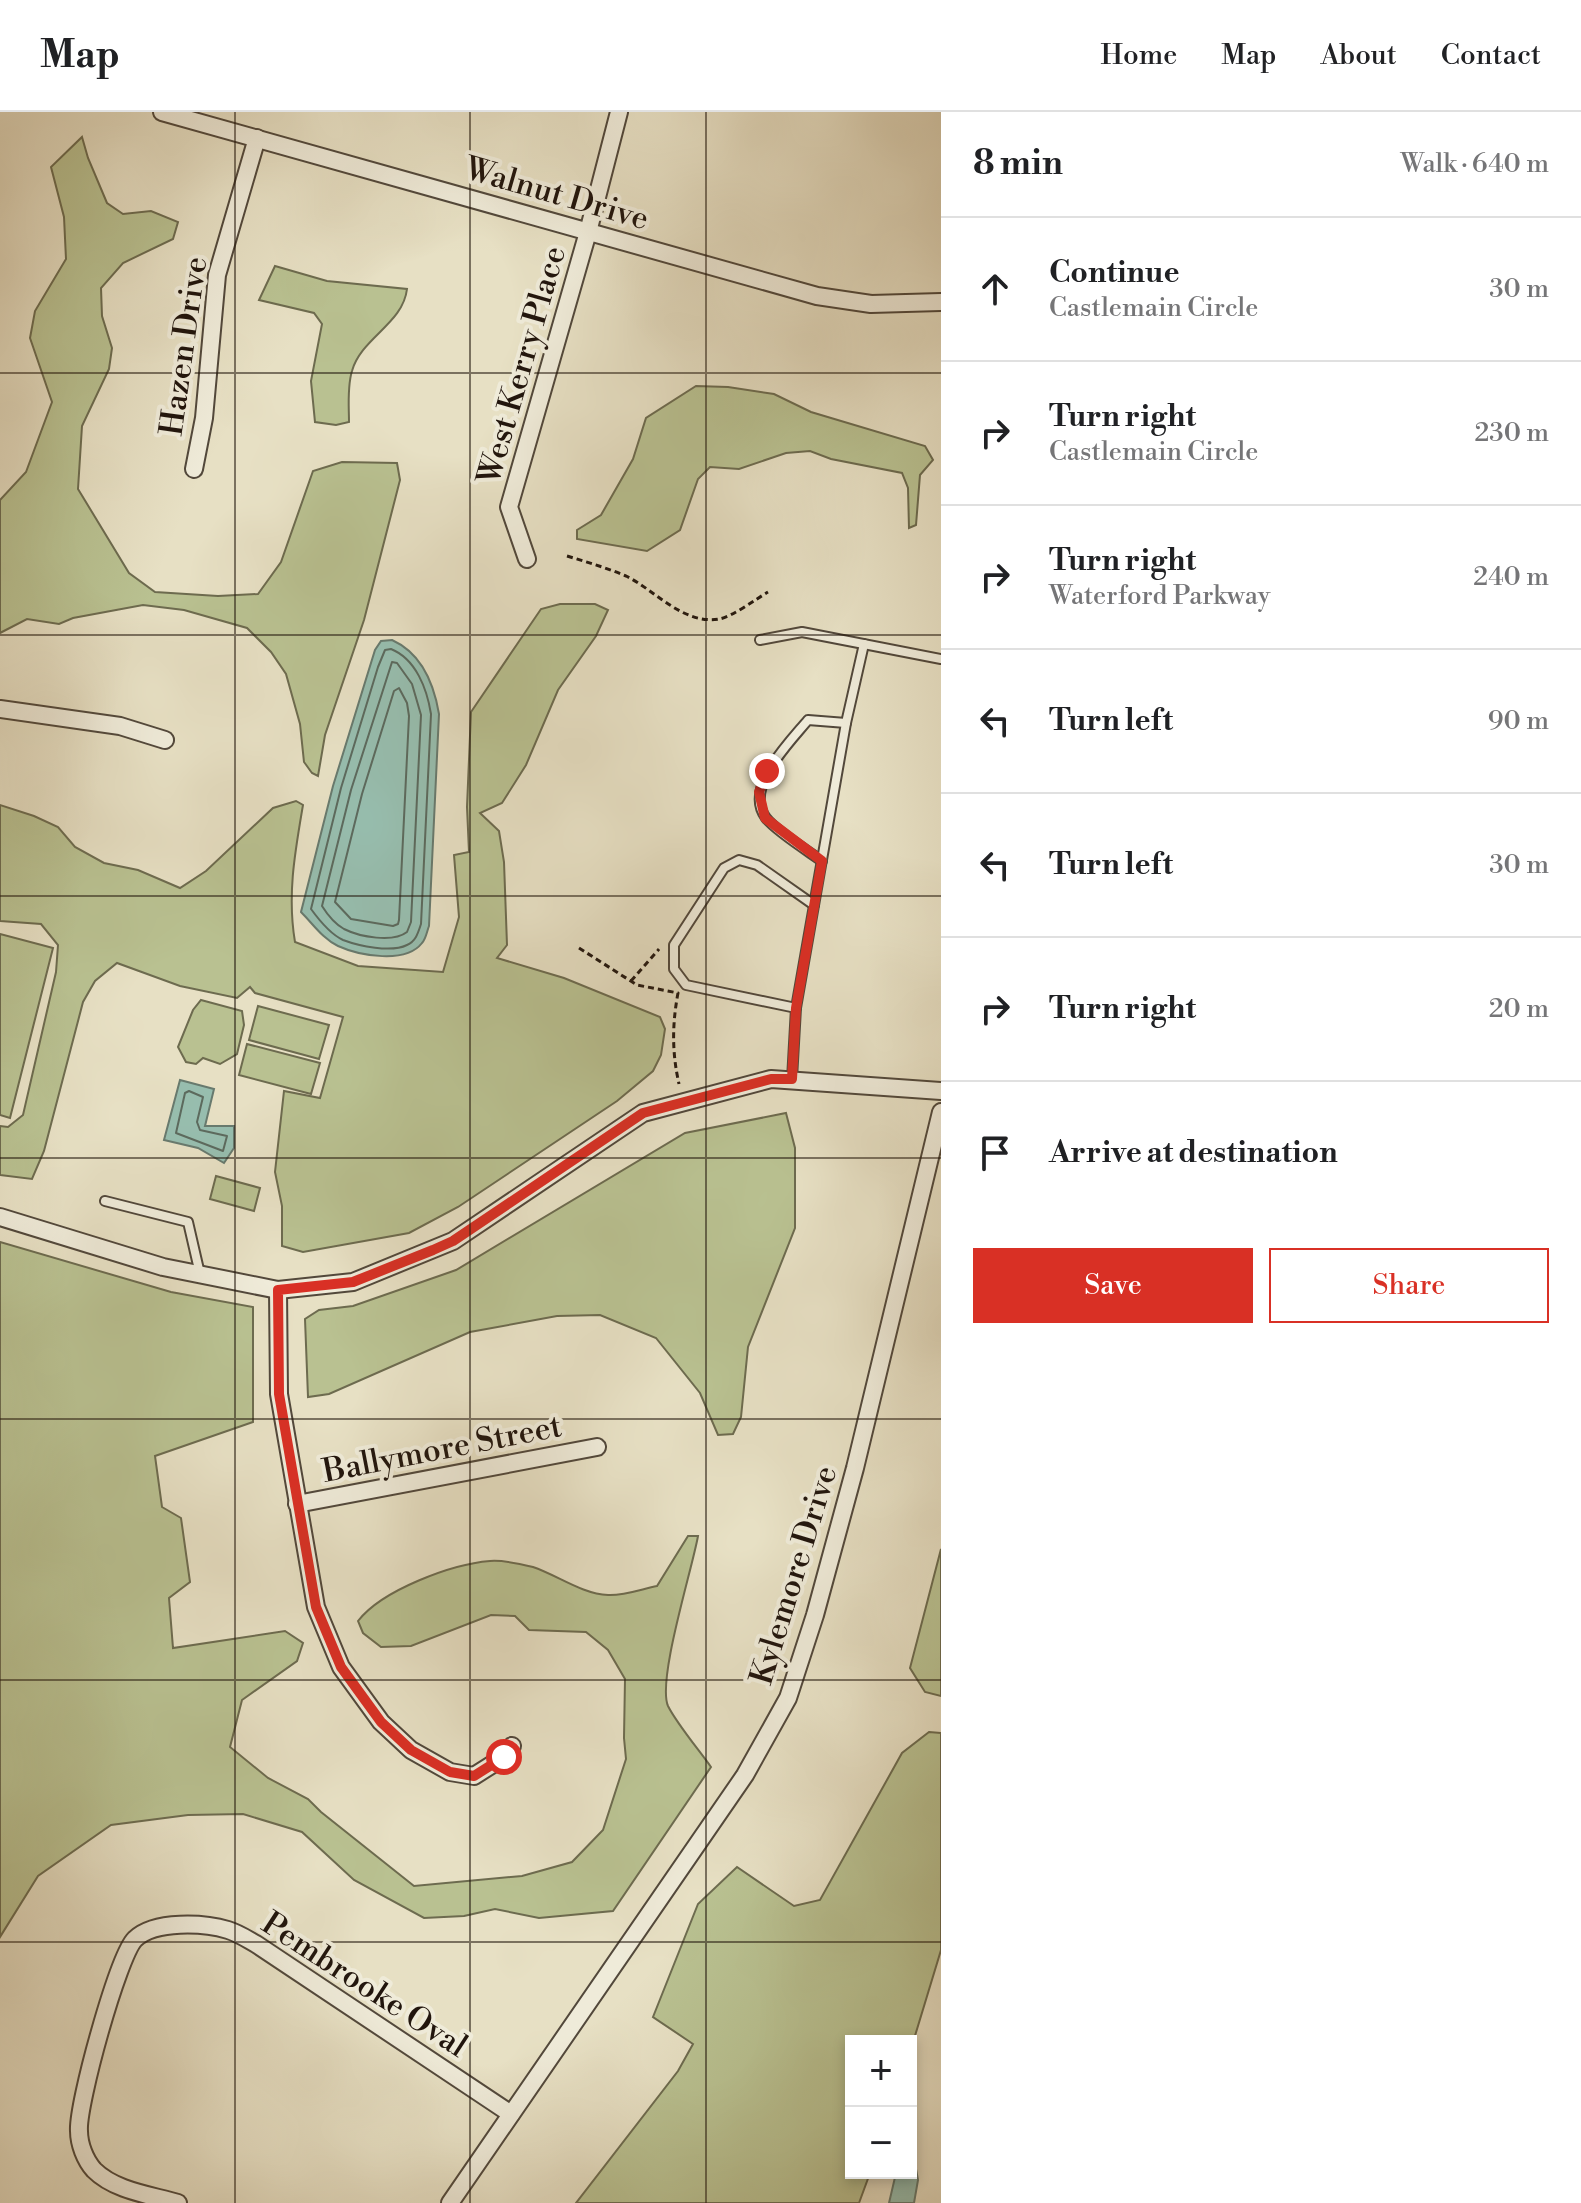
<!DOCTYPE html>
<meta charset="utf-8">
<style>
body{margin:0;font-family:"Libre Bodoni",serif;background:#f2f2f2;color:#202124}
.controls{position:absolute;right:24px;bottom:24px;display:grid;overflow:hidden;border-radius:0px;box-shadow:0 4px 12px #0003}
.controls button{width:72px;height:72px;display:grid;place-items:center;padding:0;border:0;border-bottom:2px solid #e0e0e0;background:#fff;color:#202124;font:40px sans-serif}
.stop{position:absolute;width:24px;height:24px;margin:-18px;border:6px solid #d93025;border-radius:50%;background:#fff}
.stop.end{background:#d93025;border-color:#fff;box-shadow:0 2px 8px #0008}
.list{margin:0;padding:0;list-style:none}
h2{display:flex;justify-content:space-between;align-items:center;height:104px;margin:0;padding:0 32px;font-size:34px}
h2 small{font-size:26px;font-weight:400;color:#757577}
.list li{display:grid;grid-template-columns:52px 1fr auto;gap:24px;align-items:center;box-sizing:border-box;height:144px;padding:0 32px;border-top:2px solid #e0e0e0}
.list b{display:block;font-size:30px;white-space:nowrap}
.list p{margin:0;font-size:26px;white-space:nowrap;color:#757577}
.list em{font-size:26px;font-style:normal;color:#757577}
.actions{display:flex;gap:16px;padding:24px 32px}
.actions a{flex:1;padding:18px 0;border:2px solid #d93025;border-radius:0px;text-align:center;font-size:28px;color:#d93025}
.actions .main{background:#d93025;color:#fff}
.icon{flex:none;width:44px;height:44px;fill:none;stroke:currentColor;stroke-width:2;stroke-linecap:round;stroke-linejoin:round}
.map{position:relative;flex:none;width:941px;height:2091px;overflow:hidden}
header{display:flex;align-items:center;gap:48px;box-sizing:border-box;height:112px;padding:0 40px;background:#fff;border-bottom:2px solid #e0e0e0}
header strong{font-size:38px}
nav{display:flex;gap:44px;margin-inline-start:auto;font-size:28px}
main{display:flex}
aside{flex:1;background:#fff}
.map>svg:first-child{display:block}
.green{fill:#b9c191;stroke:#6d6b4f;stroke-width:2}
.water{fill:#97beaf;stroke:#687a6e;stroke-width:2}
.lines{fill:none;stroke-linecap:round;stroke-linejoin:round}
.shore{stroke:#5c6a5e;stroke-width:2}
.service-casing{stroke:#52483b;stroke-width:12}
.minor-casing{stroke:#52483b;stroke-width:20}
.path{stroke:#21150d;stroke-width:3;stroke-dasharray:6 4;stroke-linecap:butt}
.service{stroke:#efebd9;stroke-width:8}
.minor{stroke:#efebd9;stroke-width:16}
.route{stroke:#d93025;stroke-width:10}
.grid{fill:none;stroke:#21150d;stroke-width:2;stroke-opacity:0.55}
.labels{text-anchor:middle;stroke-width:8;stroke-linejoin:round;paint-order:stroke}
.street-label{font-size:32px;fill:#21150d;stroke:#efebd9}
</style>
<header>
<strong>Map</strong>
<nav><a>Home</a><a>Map</a><a>About</a><a>Contact</a></nav>
</header>
<main>
<div class="map">
<svg width="941" height="2091" viewBox="0 0 941 2091">
<rect width="100%" height="100%" fill="#e7e0c4"/>
<filter id="stains"><feTurbulence type="fractalNoise" baseFrequency=".0025" numOctaves="4"/><feColorMatrix values="0 0 0 0 .2 0 0 0 0 .09 0 0 0 0 .02 0 0 0 .5 -.17"/></filter>
<radialGradient id="worn" r=".72"><stop offset=".6" stop-color="#630" stop-opacity="0"/><stop offset="1" stop-color="#630" stop-opacity=".3"/></radialGradient>
<g class="green">
<path d="M82,25L88,46L107,91L123,102L151,99L178,110L173,127L123,151L101,176L102,204L112,236L109,257L82,314L78,377L129,461L155,480L218,484L258,482L281,450L313,359L342,350L397,351L400,368L364,508L325,623L318,664L312,661L304,650L300,612L286,562L271,540L247,516L184,498L143,493L73,506L59,512L27,507L0,521V388L26,360L52,290L30,226L35,199L66,147L64,105L51,55Z"/>
<path d="M275,154L327,169L407,177C403,212 361,226 352,259C347,275 349,295 349,310L336,313L315,310L311,269L322,212L314,201L259,188Z"/>
<path d="M696,274L728,275L774,282L811,300L925,334L933,348L920,363L916,413L909,416L908,376L902,361L831,347L810,339L786,341L739,357L710,355L698,367L680,418L647,439L577,427V418L601,403L633,347L646,306Z"/>
<path d="M560,492H595L608,498L596,524L558,578L526,653L502,691L480,701L499,719L504,750L507,833L497,846L564,866L660,905L665,917L661,943L653,959L617,989L458,1095L409,1121L303,1140L282,1134V1094L275,1060L284,979L320,986L343,905L255,881L250,875L237,886L180,874L117,851L95,869L83,890L44,1039L32,1067L0,1063V1014L8,1015L23,1003L56,860L58,833L41,812L0,809V693L34,704L58,715L75,735L104,751L138,758L180,776L206,759L273,696L296,689L303,693C295,740 287,783 295,830L358,854L443,860L459,805L454,743L469,740L467,695L471,600L541,497Z"/>
<path d="M0,822L53,836L10,1006L0,1003Z"/>
<path d="M201,888L242,899L244,913L237,942L220,952L203,946L196,952L186,950L178,935L193,898Z"/>
<path d="M258,894L329,913L319,947L249,928Z"/>
<path d="M247,932L320,951L311,982L239,963Z"/>
<path d="M786,1001L795,1036V1116L748,1235L741,1305L733,1322L718,1323L700,1281L656,1226L600,1203L557,1204L470,1220L329,1282L308,1285L305,1207L319,1198L353,1194L456,1158L685,1021Z"/>
<path d="M216,1064L260,1076L254,1099L210,1087Z"/>
<path d="M0,1130L171,1180L253,1195V1310L155,1344L162,1395L181,1406L190,1470L169,1486L173,1536L285,1519L303,1531L297,1549L242,1588L230,1635L268,1666L308,1687L321,1700L414,1774L522,1764L572,1750L603,1718L626,1647L624,1626L625,1567L608,1538L586,1520L529,1518L515,1504L491,1503L411,1534L381,1535L363,1521L358,1509C382,1478 452,1452 490,1449C503,1448 521,1452 533,1455C557,1463 582,1482 608,1483C623,1484 642,1477 657,1474L688,1424H698C692,1458 657,1568 668,1594C677,1612 699,1638 711,1655L613,1799L539,1806L495,1797L464,1804L424,1806L354,1768L302,1720L243,1702L188,1703L111,1713L38,1764L0,1825Z"/>
<path d="M941,1437V1584L925,1580L910,1556Z"/>
<path d="M929,1620L941,1621V1838L911,1937V1929H851V2061H870L859,2091H576L678,1959L693,1932L653,1905L698,1792L737,1755L794,1794L820,1788L902,1641Z"/>
</g>
<g class="water">
<path d="M392,528C421,541 434,572 439,602L429,814C427,819 426,827 422,831C406,852 360,844 338,834C323,827 313,812 301,800L333,674L375,538L381,529Z"/>
<path d="M180,968L214,977L205,1014H234V1036L224,1051L198,1036L164,1028Z"/>
<path d="M911,2055L916,2057L918,2068L914,2091H889L896,2061H911Z"/>
</g>
<g class="lines">
<g class="shore">
<path d="M391,537C416,547 427,577 431,602L421,812C418,821 416,829 407,833C391,841 359,834 343,828C330,822 319,808 311,797L341,676L378,555L385,538Z"/>
<path d="M392,550L397,551L412,572L421,603L411,810L407,820C393,831 360,825 344,817C335,812 327,802 322,794L351,678Z"/>
<path d="M399,576L407,591L409,604L399,808L398,812L393,814L351,807L335,790L362,682L394,579Z"/>
<path d="M189,979L203,985L197,1010L200,1018L227,1024L223,1039L176,1021L185,981Z"/>
</g>
<defs>
<g id="service">
<path d="M760,528L802,520L941,547"/>
<path d="M822,749C808,739 776,719 766,706C743,676 789,631 808,608L846,611"/>
<path d="M796,896L686,873L674,857V833L724,756L739,748L757,753L814,793"/>
<path d="M792,967L796,896L846,611L864,532"/>
<path d="M105,1089L188,1110L200,1162"/>
</g>
<g id="minor">
<path d="M162,0L817,184L871,192L941,190"/>
<path d="M194,357L204,306L217,163L257,26"/>
<path d="M527,447L509,395L588,120L619,0"/>
<path d="M0,597L120,614L165,628"/>
<path d="M0,1105L163,1155L278,1178L353,1170L453,1129L643,1001L771,967L941,979"/>
<path d="M278,1178L279,1282L316,1495L341,1555L381,1610L411,1638L450,1660L474,1664L504,1645L512,1634"/>
<path d="M297,1392L597,1335"/>
<path d="M178,2091C151,2083 115,2079 94,2058C85,2048 79,2032 79,2019C77,1993 118,1844 135,1827C155,1808 204,1811 228,1818C238,1821 247,1827 256,1832L511,2002"/>
<path d="M450,2091L745,1663L788,1586L815,1503L855,1356L941,1000"/>
</g>
</defs>
<use href="#service" class="service-casing"/>
<use href="#minor" class="minor-casing"/>
<g class="path">
<path d="M567,444C587,450 607,456 626,464C655,478 683,513 719,507C732,505 756,487 768,480"/>
<path d="M579,836L637,873L678,881C672,913 672,941 679,972"/>
<path d="M631,869L659,837"/>
</g>
<use href="#service" class="service"/>
<use href="#minor" class="minor"/>
</g>
<g class="lines">
<path class="route" d="M504,1645L474,1664L450,1660L411,1638L381,1610L341,1555L316,1495L279,1282L278,1178L353,1170L433,1138L453,1129L643,1001L771,967H792L796,896L822,749L765,706L759,680L767,659"/>
</g>
<path class="grid" d="M235,0V2091M470,0V2091M706,0V2091M0,261H941M0,523H941M0,784H941M0,1046H941M0,1307H941M0,1568H941M0,1830H941"/>
<g class="labels">
<g class="street-label">
<text transform="translate(557 81) rotate(16)" y="11">Walnut Drive</text>
<text transform="translate(183 234) rotate(-82)" y="11">Hazen Drive</text>
<text transform="translate(521 253) rotate(-74)" y="11">West Kerry Place</text>
<text transform="translate(442 1336) rotate(-11)" y="11">Ballymore Street</text>
<text transform="translate(793 1463) rotate(-73)" y="11">Kylemore Drive</text>
<text transform="translate(365 1872) rotate(33)" y="11">Pembrooke Oval</text>
</g>
</g>
<rect width="100%" height="100%" filter="url(#stains)"/>
<rect width="100%" height="100%" fill="url(#worn)"/>
</svg>
<div class="controls">
<button>+</button>
<button>−</button>
</div>
<div class="stop" style="left:504px;top:1645px"></div>
<div class="stop end" style="left:767px;top:659px"></div>
</div>
<aside>
<h2>8 min<small>Walk · 640 m</small></h2>
<ul class="list">
<li><svg class="icon" aria-label="ahead" viewBox="0 0 24 24"><path d="M12 20V5M6 11l6-6 6 6"/></svg><div><b>Continue</b><p>Castlemain Circle</p></div><em>30 m</em></li>
<li><svg class="icon" aria-label="right" viewBox="0 0 24 24"><path d="M7 20v-9h11M14 6l5 5-5 5"/></svg><div><b>Turn right</b><p>Castlemain Circle</p></div><em>230 m</em></li>
<li><svg class="icon" aria-label="right" viewBox="0 0 24 24"><path d="M7 20v-9h11M14 6l5 5-5 5"/></svg><div><b>Turn right</b><p>Waterford Parkway</p></div><em>240 m</em></li>
<li><svg class="icon" aria-label="left" viewBox="0 0 24 24"><path d="M17 20v-9H6M10 6l-5 5 5 5"/></svg><div><b>Turn left</b></div><em>90 m</em></li>
<li><svg class="icon" aria-label="left" viewBox="0 0 24 24"><path d="M17 20v-9H6M10 6l-5 5 5 5"/></svg><div><b>Turn left</b></div><em>30 m</em></li>
<li><svg class="icon" aria-label="right" viewBox="0 0 24 24"><path d="M7 20v-9h11M14 6l5 5-5 5"/></svg><div><b>Turn right</b></div><em>20 m</em></li>
<li><svg class="icon" aria-label="arrive" viewBox="0 0 24 24"><path d="M6 21V4h12l-3 4 3 4H6"/></svg><div><b>Arrive at destination</b></div></li>
</ul>
<div class="actions"><a class="main">Save</a><a>Share</a></div>
</aside>
</main>
